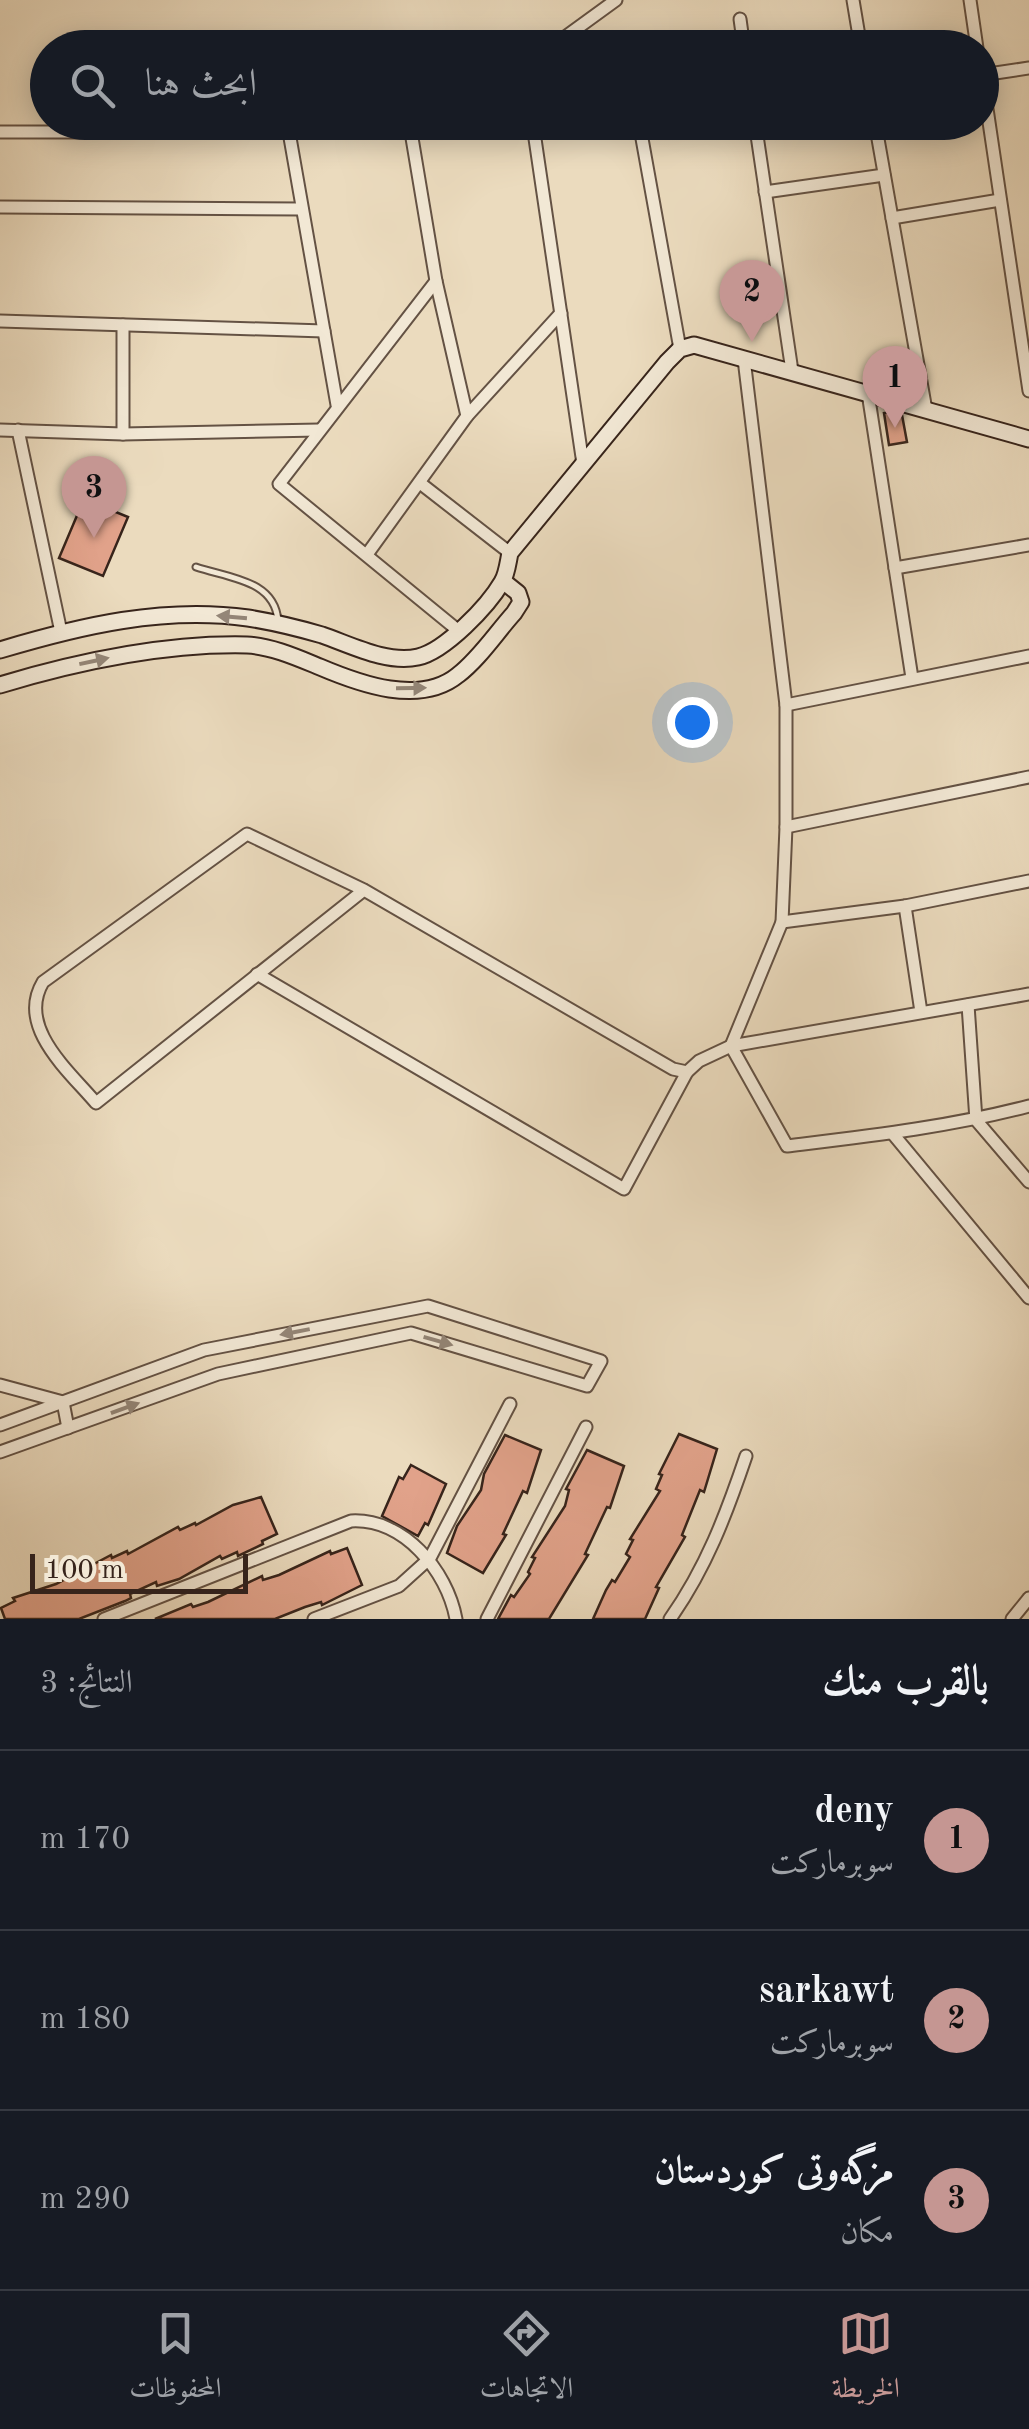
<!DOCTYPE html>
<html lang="ar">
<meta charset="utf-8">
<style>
body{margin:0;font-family:"Old Standard TT",Amiri,serif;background:#242831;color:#f1f3f6;direction:rtl}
.scale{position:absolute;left:30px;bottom:25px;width:218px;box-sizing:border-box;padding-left:10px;border:5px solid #37241b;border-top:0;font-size:28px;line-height:35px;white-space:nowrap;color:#37241b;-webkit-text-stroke:8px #f2e8d5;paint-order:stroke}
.you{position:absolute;left:692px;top:722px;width:35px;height:35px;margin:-25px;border:8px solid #fff;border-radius:50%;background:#1a73e8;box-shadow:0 0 0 15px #1a73e833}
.badge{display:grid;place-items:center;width:65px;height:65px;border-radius:50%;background:#c59692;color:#111;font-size:32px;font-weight:700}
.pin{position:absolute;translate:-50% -82px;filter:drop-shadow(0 2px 5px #0008)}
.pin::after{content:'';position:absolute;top:52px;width:35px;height:30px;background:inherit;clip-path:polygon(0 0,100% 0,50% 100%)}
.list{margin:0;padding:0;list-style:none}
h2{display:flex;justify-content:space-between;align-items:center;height:130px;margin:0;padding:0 40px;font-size:42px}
h2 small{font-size:32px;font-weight:400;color:#9ea1a6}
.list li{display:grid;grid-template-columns:65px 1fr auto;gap:30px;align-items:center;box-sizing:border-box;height:180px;padding:0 40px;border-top:2px solid #363941}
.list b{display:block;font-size:38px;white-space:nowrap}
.list p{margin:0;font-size:32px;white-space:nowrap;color:#9ea1a6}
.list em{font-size:32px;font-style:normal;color:#9ea1a6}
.icon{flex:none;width:55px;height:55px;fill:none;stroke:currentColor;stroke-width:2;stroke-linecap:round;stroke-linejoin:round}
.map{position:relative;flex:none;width:1029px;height:1619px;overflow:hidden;direction:ltr}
.search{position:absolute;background:#171b24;box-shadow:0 5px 25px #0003;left:30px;right:30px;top:30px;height:110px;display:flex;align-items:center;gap:25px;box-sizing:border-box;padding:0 35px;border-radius:55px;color:#9ea1a6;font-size:38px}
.sheet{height:670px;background:#171b24}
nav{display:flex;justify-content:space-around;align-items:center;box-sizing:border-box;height:140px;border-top:2px solid #363941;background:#171b24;font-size:28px;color:#9ea1a6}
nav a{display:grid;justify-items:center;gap:5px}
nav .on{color:#c59692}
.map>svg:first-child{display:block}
.building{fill:#e1a28a;stroke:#37241b;stroke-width:2.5}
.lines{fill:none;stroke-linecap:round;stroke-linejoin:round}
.lane-casing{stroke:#645244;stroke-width:9}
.street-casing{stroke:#645244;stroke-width:15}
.secondary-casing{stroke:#37241b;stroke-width:19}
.lane{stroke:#f2e8d5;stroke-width:5}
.street{stroke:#f2e8d5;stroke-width:11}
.secondary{stroke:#f2e8d5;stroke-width:15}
.oneway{fill:#948678}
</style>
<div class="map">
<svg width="1029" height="1619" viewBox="0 0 1029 1619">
<rect width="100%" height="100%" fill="#ebdbbe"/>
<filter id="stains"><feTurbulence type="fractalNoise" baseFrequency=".002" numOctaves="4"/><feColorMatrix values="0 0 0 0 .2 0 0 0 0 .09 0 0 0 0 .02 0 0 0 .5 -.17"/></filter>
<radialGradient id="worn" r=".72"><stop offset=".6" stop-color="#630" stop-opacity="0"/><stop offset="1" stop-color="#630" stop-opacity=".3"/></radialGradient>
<g class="building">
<path d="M892,412L902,415L907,442L889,445L884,413Z"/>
<path d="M84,499L128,517L103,576L59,558Z"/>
<path d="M679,1434L717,1449L704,1492L700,1490L682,1535L685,1537L656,1587L659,1588L645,1619H593L606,1590L612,1580L615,1582L630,1557L626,1554L633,1540L630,1539L660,1491L656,1489L662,1475L659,1474Z"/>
<path d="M505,1435L541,1450L527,1493L523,1491L503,1534L506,1535L483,1573L447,1553L457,1526L481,1490L484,1474Z"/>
<path d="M587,1450L624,1466L610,1508L607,1507L585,1554L588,1555L549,1619H498L511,1595L514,1597L530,1574L528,1572L535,1558L532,1557L565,1506L569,1490L566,1489Z"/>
<path d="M411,1465L446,1484L428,1525L425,1523L418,1536L382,1516L399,1477L403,1479Z"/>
<path d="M261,1497L277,1534L262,1541L263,1544L238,1556L237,1552L222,1559L220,1556L179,1579L157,1586L156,1582L130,1594L131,1598L125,1601L79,1619H5L1,1608L15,1601L13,1598L56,1584L111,1555L112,1558L127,1551L128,1554L178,1527L180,1530L195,1523L196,1525L233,1505Z"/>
<path d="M347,1548L362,1585L322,1605L321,1602L305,1607L275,1619H155L191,1604L193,1607L208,1602L262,1576L263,1580L279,1575L330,1551L331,1554Z"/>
</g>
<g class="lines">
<defs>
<path id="lane" d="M196,567C229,578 275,580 278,621"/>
<g id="street">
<path d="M853,0L861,48"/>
<path d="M970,0L977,48"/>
<path d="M740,19L744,48"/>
<path d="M550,48L616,0"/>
<path d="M982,75L1029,391"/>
<path d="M982,75L1029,68"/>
<path d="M639,122L680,349"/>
<path d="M755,122L792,371"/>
<path d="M875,122L926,410"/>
<path d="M0,132H639"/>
<path d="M289,132L337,405"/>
<path d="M411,132L436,281L467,416"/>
<path d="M534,132L583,464"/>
<path d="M765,192L884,175"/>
<path d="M0,207L302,209"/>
<path d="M892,218L1000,200"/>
<path d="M436,281L279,484L460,632"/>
<path d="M0,321L324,331"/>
<path d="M123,325V434"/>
<path d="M744,359L786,705V827L782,922L731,1046L787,1146C869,1136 949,1127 1029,1106"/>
<path d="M868,393L912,678"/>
<path d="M0,430L123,434L319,430"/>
<path d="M18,430L61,632"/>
<path d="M420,483L510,553"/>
<path d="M368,553L467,416L561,313"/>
<path d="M895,568L1029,545"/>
<path d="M786,705L1029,656"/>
<path d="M786,827L1029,777"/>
<path d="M364,890L96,1103C69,1071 16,1027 43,982L247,834L364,890L673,1069L687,1072"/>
<path d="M905,906L921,1012"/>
<path d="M782,922L905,906L1029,881"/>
<path d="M257,974L624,1189L687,1072L699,1061L731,1046L1029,994"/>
<path d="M968,1005L976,1120L1029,1182"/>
<path d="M893,1134L1029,1298"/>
<path d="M0,1385L63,1402L68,1428"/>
<path d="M0,1425L204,1350L428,1306L601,1361L587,1386L411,1333L218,1374L0,1452"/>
<path d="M104,1619L351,1521C403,1518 447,1570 456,1619"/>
<path d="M314,1619L399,1586L430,1558L510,1404"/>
<path d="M487,1619L586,1427"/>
<path d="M670,1619C706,1568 726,1515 746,1456"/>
<path d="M1012,1619L1029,1598"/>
</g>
<g id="secondary">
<path d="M0,650C80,626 164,606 248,618C273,622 298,628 322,635C351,645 387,664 418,657C445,651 488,606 502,582C507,574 508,562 510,553L667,362L680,349L694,345L1029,439"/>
<path d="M0,685C80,661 164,643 247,645C271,646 298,658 320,667C360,684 420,706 458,675C479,659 496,633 514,613L521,602L518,593L503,581"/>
</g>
</defs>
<use href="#lane" class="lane-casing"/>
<use href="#street" class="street-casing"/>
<use href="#secondary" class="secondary-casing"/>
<use href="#lane" class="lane"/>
<use href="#street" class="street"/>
<use href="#secondary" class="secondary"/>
</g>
<defs><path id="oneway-solid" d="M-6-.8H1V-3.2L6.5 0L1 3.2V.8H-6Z" transform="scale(2.5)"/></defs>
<g class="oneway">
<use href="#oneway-solid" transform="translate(232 617) rotate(-175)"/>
<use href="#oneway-solid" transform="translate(94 661) rotate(-12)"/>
<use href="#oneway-solid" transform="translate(411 688) rotate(-1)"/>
<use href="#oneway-solid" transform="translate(295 1332) rotate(169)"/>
<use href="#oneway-solid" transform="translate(438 1341) rotate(16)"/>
<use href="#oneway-solid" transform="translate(125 1408) rotate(-20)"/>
</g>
<rect width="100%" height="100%" filter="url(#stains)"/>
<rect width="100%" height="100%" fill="url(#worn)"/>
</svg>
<div class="scale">100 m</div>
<div class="you"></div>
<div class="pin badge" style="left:895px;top:428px">1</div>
<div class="pin badge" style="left:752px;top:342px">2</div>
<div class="pin badge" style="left:94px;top:538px">3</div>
<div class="search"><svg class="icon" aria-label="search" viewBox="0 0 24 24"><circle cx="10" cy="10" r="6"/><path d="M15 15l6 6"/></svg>ابحث هنا</div>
</div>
<section class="sheet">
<h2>بالقرب منك<small>النتائج: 3</small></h2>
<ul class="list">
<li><span class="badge">1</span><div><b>deny</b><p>سوبرماركت</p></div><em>170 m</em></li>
<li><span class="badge">2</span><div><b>sarkawt</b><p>سوبرماركت</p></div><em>180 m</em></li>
<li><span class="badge">3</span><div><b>مزگەوتی کوردستان</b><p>مكان</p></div><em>290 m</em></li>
</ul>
</section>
<nav>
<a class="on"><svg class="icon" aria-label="map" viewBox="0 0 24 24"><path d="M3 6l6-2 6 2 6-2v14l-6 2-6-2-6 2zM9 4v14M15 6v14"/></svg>الخريطة</a>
<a><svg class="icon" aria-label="directions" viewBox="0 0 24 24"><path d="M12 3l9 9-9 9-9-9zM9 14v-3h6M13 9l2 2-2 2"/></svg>الاتجاهات</a>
<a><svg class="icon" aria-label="saved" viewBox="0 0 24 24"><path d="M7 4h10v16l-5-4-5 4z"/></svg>المحفوظات</a>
</nav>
